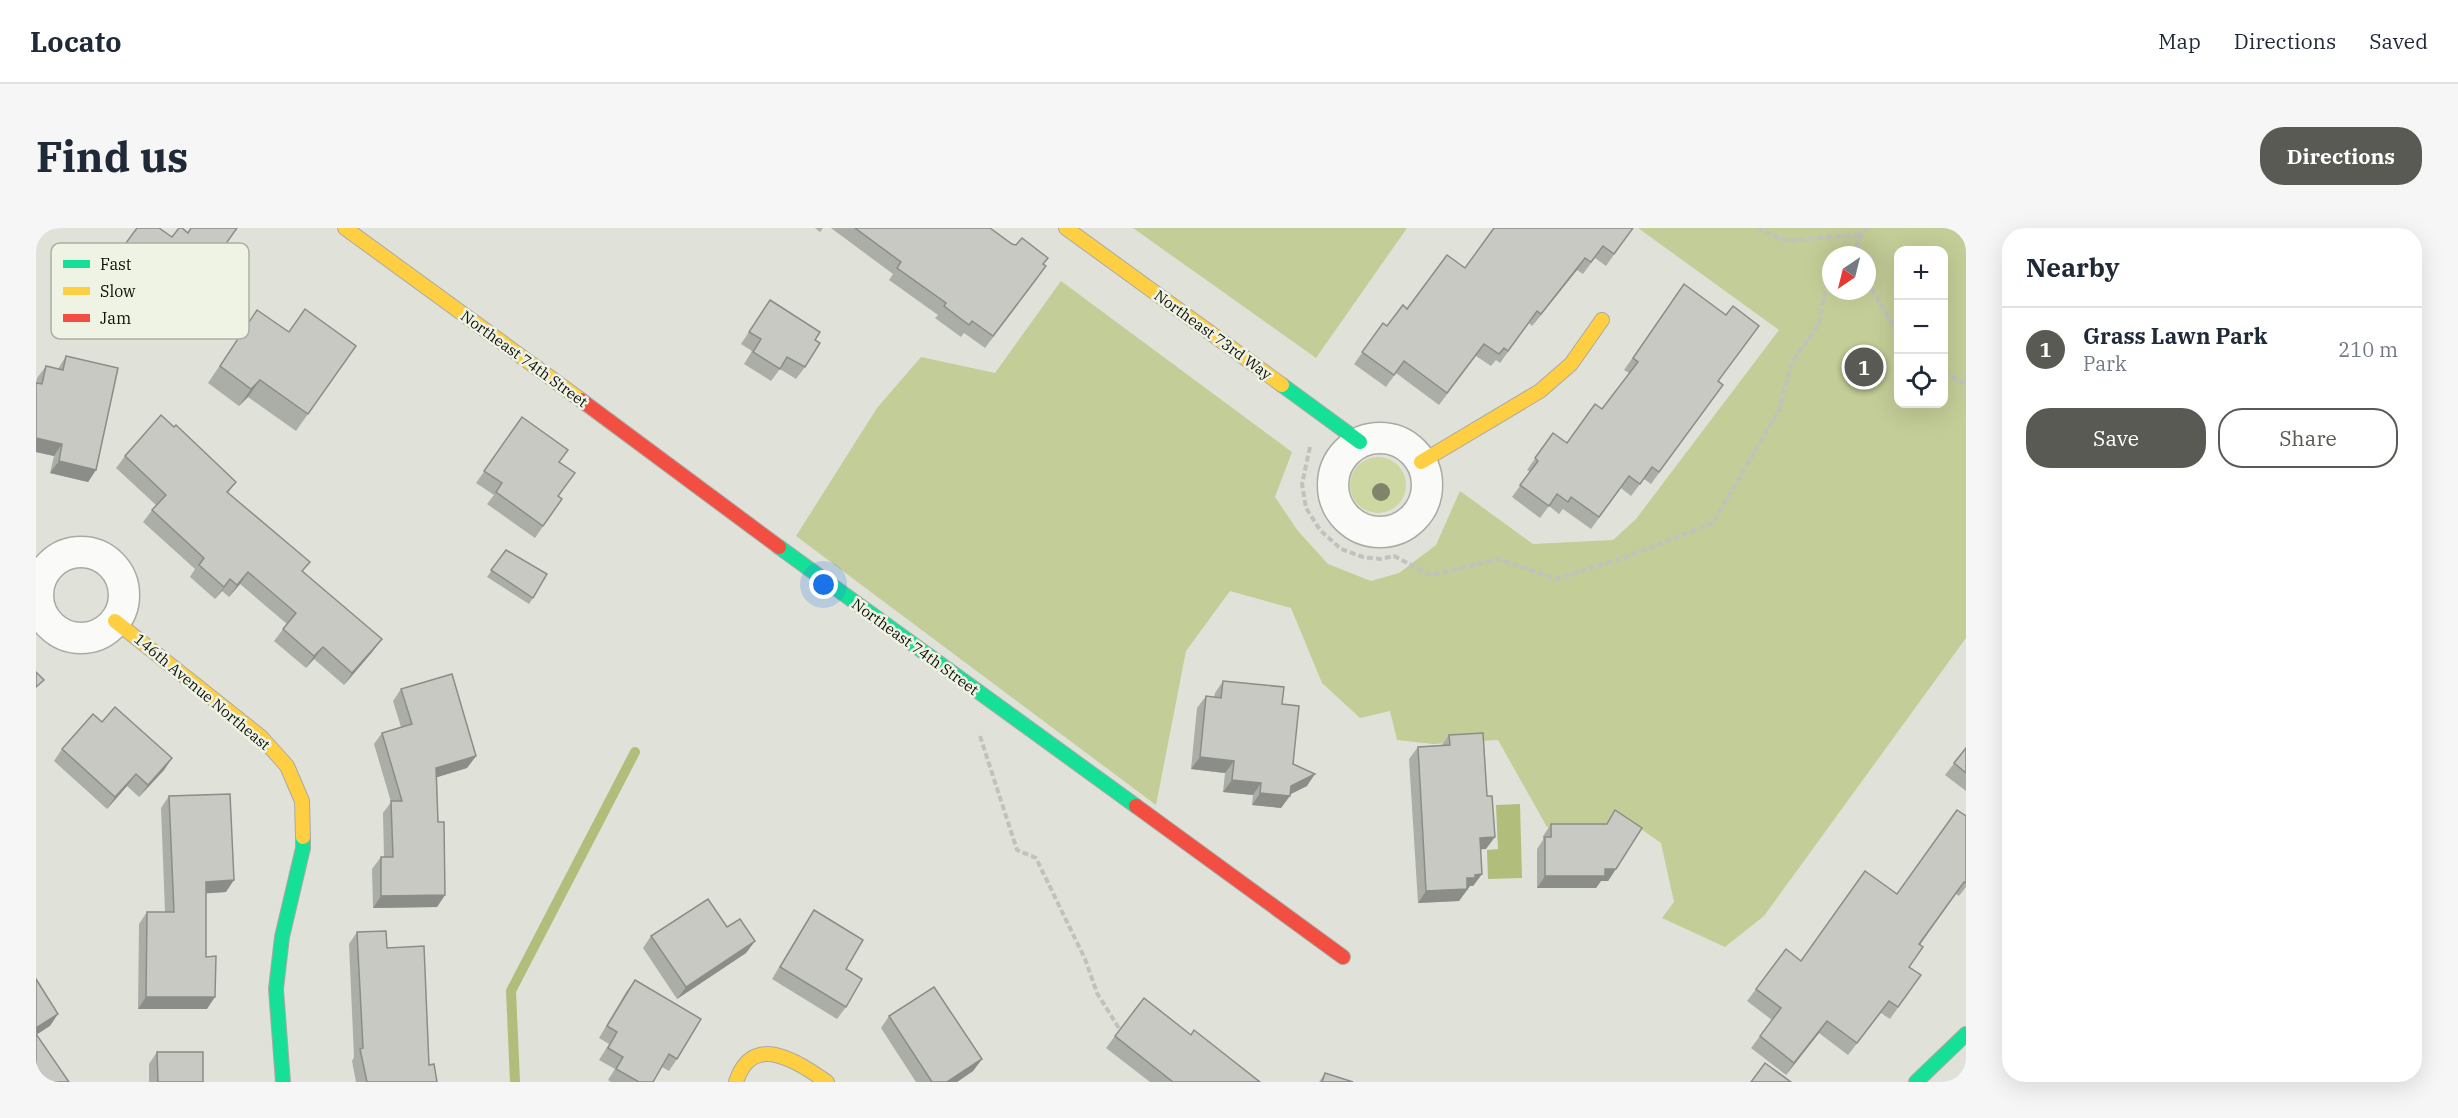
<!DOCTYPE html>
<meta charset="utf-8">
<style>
body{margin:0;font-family:"IBM Plex Serif",serif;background:#f6f6f7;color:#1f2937}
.controls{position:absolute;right:18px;top:18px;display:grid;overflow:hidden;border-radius:12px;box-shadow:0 6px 24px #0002}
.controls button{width:54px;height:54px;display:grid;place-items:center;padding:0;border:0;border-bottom:2px solid #e0e1e3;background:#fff;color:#1f2937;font:30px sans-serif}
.compass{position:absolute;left:1786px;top:18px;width:54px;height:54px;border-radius:50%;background:#fff;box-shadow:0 6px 24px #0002;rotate:215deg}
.you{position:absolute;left:788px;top:357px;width:21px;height:21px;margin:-15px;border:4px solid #fff;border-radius:50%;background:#1a73e8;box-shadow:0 0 0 9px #1a73e833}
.badge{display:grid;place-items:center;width:39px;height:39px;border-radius:50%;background:#585a53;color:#fff;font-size:20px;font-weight:700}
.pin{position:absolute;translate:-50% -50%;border:3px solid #fff;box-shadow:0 2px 6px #0006}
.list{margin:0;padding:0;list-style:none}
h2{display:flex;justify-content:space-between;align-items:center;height:78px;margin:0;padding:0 24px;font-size:26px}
h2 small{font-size:20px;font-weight:400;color:#747a83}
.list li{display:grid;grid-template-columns:39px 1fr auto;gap:18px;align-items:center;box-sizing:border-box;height:84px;padding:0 24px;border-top:2px solid #e0e1e3}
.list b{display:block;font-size:22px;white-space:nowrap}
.list p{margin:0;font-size:20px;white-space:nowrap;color:#747a83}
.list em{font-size:20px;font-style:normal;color:#747a83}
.actions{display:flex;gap:12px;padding:18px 24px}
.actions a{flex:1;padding:14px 0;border:2px solid #585a53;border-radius:24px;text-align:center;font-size:21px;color:#585a53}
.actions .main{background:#585a53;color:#fff}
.icon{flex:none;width:33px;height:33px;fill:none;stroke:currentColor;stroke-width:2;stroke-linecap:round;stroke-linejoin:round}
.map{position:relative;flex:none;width:1930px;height:854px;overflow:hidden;border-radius:24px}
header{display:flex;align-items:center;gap:36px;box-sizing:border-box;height:84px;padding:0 30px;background:#fff;border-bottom:2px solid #e0e1e3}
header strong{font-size:28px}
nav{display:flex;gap:33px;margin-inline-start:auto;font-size:21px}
.intro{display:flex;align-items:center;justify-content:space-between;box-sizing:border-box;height:144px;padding:0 36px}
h1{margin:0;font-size:42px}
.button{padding:15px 27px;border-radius:24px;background:#585a53;color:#fff;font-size:21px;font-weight:700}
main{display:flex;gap:36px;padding:0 36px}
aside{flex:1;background:#fff;border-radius:24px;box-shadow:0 6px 24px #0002}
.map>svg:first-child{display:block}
.green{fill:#ccd7a2}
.forest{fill:#c3cd97;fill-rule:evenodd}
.water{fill:#b0bd7b}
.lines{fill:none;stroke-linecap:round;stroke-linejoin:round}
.stream{stroke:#b0bd7b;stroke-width:10}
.street-casing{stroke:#a9aaa4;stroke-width:33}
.fast-casing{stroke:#a9aaa4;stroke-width:16}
.slow-casing{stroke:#a9aaa4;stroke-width:16}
.jam-casing{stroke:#a9aaa4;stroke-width:16}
.path{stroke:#c1c1be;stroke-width:4;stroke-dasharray:6 3;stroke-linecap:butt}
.street{stroke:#fafbf9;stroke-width:30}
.fast{stroke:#16e098;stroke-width:14}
.slow{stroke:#ffcf43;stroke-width:14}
.jam{stroke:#f24e42;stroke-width:14}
.tree{fill:#7f846b}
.wall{fill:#abada7}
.shaded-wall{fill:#8b8d88}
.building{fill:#c7c9c2;stroke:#8b8d88;stroke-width:1.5}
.labels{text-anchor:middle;stroke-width:5;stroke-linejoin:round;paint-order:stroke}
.street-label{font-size:15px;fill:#0e100a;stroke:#eff3e3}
.key{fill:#eff3e3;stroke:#acafa2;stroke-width:1.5}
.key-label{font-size:16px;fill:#0e100a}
</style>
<header>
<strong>Locato</strong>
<nav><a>Map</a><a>Directions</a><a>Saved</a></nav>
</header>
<div class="intro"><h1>Find us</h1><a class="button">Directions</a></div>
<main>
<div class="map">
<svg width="1930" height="854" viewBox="0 0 1930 854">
<rect width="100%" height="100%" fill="#e0e2da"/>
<circle class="green" cx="1342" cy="257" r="28"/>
<g class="forest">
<path d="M1097,0H1371L1280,130Z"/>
<path d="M1602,0H1930V410L1728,688L1689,719L1626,690L1638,674L1625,615L1592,592L1557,613L1511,599L1462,512L1397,516L1361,512L1354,483L1324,490L1286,455L1255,380L1194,363L1150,423L1120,577L760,308L841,180L885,129L959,145L1025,53L1256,224L1239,269L1262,303L1292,336L1335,353L1363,345L1400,317L1424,263L1497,316L1577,312L1600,291L1743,102ZM1862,22H1908V176H1862ZM1795,27H1831V63H1795Z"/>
</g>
<path class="water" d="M1484,576L1486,650L1452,651L1451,622L1462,621L1460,577Z"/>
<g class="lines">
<path class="stream" d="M479,854L475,763L599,524"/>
<defs>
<g id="street">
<circle cx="1344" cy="257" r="47"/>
<circle cx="45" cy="367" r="43"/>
</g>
<g id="fast">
<path d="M1246,157L1324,214"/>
<path d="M743,319L1100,578"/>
<path d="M247,854L240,761L246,709L267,620V609"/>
<path d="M1880,854L1930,806"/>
</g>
<g id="slow">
<path d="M309,0L545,172"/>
<path d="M1030,0L1246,157"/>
<path d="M1385,234L1504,163L1535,136L1566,92"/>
<path d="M79,393L225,509L251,538L266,573L267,609"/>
<path d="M700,854C717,802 763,835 791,854"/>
</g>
<g id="jam">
<path d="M545,172L743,319"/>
<path d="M1100,578L1307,729"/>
</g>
</defs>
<use href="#street" class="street-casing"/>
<use href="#fast" class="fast-casing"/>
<use href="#slow" class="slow-casing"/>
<use href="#jam" class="jam-casing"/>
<g class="path">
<path d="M1721,0L1751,13L1825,6"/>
<path d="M1817,27L1825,6L1831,0"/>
<path d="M1831,53L1862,105"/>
<path d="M1908,144L1930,156"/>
<path d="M1274,219L1266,256L1270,280L1284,302L1305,321L1327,329L1344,331L1358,328L1395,347L1463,331L1520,351L1587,330L1677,295L1743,182L1756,134L1783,96L1792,48L1795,46"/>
<path d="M944,508L981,622L1000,630L1049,731L1061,765L1084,802"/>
</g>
<use href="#street" class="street"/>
<use href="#fast" class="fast"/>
<use href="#slow" class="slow"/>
<use href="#jam" class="jam"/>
</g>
<circle class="tree" cx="1345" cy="264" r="9"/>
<g class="wall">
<path d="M101,0L136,9L152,5L201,0L168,46L164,43L127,96L65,50Z"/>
<path d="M779,0H787L784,4Z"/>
<path d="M795,0H954L976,16L1007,36L1002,50L949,120L928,105L925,109L899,90L902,87L853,52L857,46Z"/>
<path d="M1597,0L1570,38L1559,30L1547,46L1541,42L1496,98L1493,95L1464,135L1460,132L1455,138L1440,128L1403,177L1360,145L1350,159L1318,136L1347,95L1351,98L1371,81L1429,40Z"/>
<path d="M1648,56L1683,153L1687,157L1615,256L1608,251L1595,268L1585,260L1555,301L1527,281L1523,286L1513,278L1504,290L1476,269L1494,244L1491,242L1517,205L1531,215L1566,181L1593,145L1588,142Z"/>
<path d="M734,72L779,112L769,139L760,151L744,141L735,153L708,136L716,123L705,116Z"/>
<path d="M221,82L253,104L320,118L260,203L212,169L203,178L172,155Z"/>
<path d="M30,128L60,242L52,254L14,245L18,228L0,224V155L1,150L10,138L22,141Z"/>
<path d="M486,189L523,234L522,269L526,271L499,310L451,276L458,267L440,255Z"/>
<path d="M138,199L200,254L192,265L267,343L337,423L308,457L278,431L270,440L238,413L251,396L204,356L193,369L186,363L179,371L154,349L159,341L107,294L120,277L80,240L89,228Z"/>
<path d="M470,322L497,370L493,376L451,349Z"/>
<path d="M1187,453L1246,476L1257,536L1271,558L1254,566L1245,580L1216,577L1217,567L1187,564L1189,545L1155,541L1161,480L1170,468L1178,469L1179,465Z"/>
<path d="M365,461L440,528L431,540L401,549L402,594L409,667L401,679L337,680L336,641L345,629H348L347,585L355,574L338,516L346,505L365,499L357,473Z"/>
<path d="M66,494L136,530L128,542L103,569L91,558L71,581L18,533L26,521Z"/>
<path d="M1413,507L1450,621H1444L1446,646L1437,658H1434L1423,673L1382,675L1373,531L1382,519L1406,517Z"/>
<path d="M1930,520V563L1909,547Z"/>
<path d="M133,568L190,664L170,665V729L171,781H102L103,696L111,684H129L125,580Z"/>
<path d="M1579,582L1580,641L1572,653H1565L1560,660H1501V621L1507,612V608L1515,596H1570Z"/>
<path d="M1930,588V659L1923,668L1920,666L1884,717L1873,739L1885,747L1854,791L1845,785L1812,827L1783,805L1750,847L1715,820L1736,792L1711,773L1720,761L1765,733L1861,666Z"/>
<path d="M778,682L810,741V779L801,791L736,751L770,694Z"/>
<path d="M691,699L719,713L710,725L641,771L607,720L615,708Z"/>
<path d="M321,704L351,720L393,837L401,854H320L316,833L318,829L313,716Z"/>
<path d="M599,752L641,831L633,843L626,839L617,854H575L572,852L579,841L563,832L573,816L563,810L590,764Z"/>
<path d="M853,788L946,831L937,843L921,854H880L845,800Z"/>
<path d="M1079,808L1224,854H1114L1070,820Z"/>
<path d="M121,824L167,854H113V836Z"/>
<path d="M1289,845L1317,854H1283Z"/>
</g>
<g class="shaded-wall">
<path d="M1549,30L1541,42L1496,98L1505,86Z"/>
<path d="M224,152L212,169L203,178L215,161Z"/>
<path d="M0,210L26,216L18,228L0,224Z"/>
<path d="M23,233L60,242L52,254L14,245Z"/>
<path d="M212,344L204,356L193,369L201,357Z"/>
<path d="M194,351L186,363L179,371Z"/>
<path d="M346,411L337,423L308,457L316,445Z"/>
<path d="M287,419L278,431L270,440L278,428Z"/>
<path d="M440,528L431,540L392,552L400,540Z"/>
<path d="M1164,529L1198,533L1189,545L1155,541Z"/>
<path d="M136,530L128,542L103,569L112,557Z"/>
<path d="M100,546L91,558L71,581L79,569Z"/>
<path d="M1279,546L1271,558L1251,568H1254L1245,580L1216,577L1224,565L1255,558Z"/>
<path d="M1196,552L1225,555L1217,567L1187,564Z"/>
<path d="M1459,609L1450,621L1435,622L1444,610Z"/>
<path d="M1569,641H1580L1572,653H1565L1560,660H1501L1509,648Z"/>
<path d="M1446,646L1437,658H1434L1423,673L1382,675L1390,663L1439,647Z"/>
<path d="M198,652L190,664L162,666L170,654Z"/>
<path d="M409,667L401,679L337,680L345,668Z"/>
<path d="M719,713L710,725L641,771L650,759Z"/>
<path d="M110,769H179L171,781H102Z"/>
<path d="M22,786L14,798L0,807V800Z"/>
<path d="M1791,793L1783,805L1750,847L1758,835Z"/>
<path d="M946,831L937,843L921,854H911Z"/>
</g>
<g class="building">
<path d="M101,0H123L136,9L143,0H146L152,5L155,0H201L177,34L173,31L136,84L73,38Z"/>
<path d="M819,0H954L976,16L980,17L986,10L1012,30L1007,36L1010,38L957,108L936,93L933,97L908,78L910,75L861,40L865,34Z"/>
<path d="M1458,0H1597L1578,26L1567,18L1555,34L1549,30L1505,86L1501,83L1472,123L1468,120L1463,126L1448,116L1411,165L1368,133L1358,147L1326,124L1347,95L1351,98L1367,77L1371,81L1411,27L1429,40Z"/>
<path d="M1648,56L1690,87L1697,78L1723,98L1682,153L1687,157L1623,244L1616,239L1604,256L1593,248L1563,289L1535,269L1532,274L1521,266L1513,278L1484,257L1502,233L1499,230L1517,205L1531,215L1559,176L1566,181L1602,134L1597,130Z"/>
<path d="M734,72L784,104L779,112L784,115L769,139L751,129L744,141L717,124L725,111L713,104Z"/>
<path d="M269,81L320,118L272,186L224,152L215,161L184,138L221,82L253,104Z"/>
<path d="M30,128L82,140L60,242L23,233L26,216L0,210V155L6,156L10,138L27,142Z"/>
<path d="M125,187L138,199L140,197L200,254L191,264L274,334L266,343L346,411L316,445L287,419L278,428L247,401L260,385L212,344L201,357L194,351L188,359L163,337L168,330L116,282L130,267L89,228Z"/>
<path d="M486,189L532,222L523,234L539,245L522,268L526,271L507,298L460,264L466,255L448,243Z"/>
<path d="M470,322L511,346L497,370L455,342Z"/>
<path d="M0,444L8,452L0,459Z"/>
<path d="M416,446L440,528L400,540L402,594H408L409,667L345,668V629H357L355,573H366L346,505L376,496L365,461Z"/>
<path d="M1187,453L1248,459L1246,476L1263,478L1257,536L1279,546L1255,558L1254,568L1224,565L1225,555L1196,552L1198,533L1164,529L1170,468L1185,470Z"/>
<path d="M79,479L136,530L112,557L100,546L79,569L26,521L57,486L66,494Z"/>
<path d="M1447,505L1451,568H1456L1459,609L1444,610L1446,646L1439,647V650H1431V661L1390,663L1382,519L1414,517L1413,507Z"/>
<path d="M1930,520V545L1918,535Z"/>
<path d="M194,566L198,652L170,654V729L180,728L179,769H110L111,684H138L133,568Z"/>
<path d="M1579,582L1606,600L1580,641H1569V648H1509V609H1515V596H1571Z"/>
<path d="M1921,582L1930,588V655L1928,654L1883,716L1887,719L1873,739L1885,747L1862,779L1853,773L1821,815L1791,793L1758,835L1724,808L1745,780L1720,761L1750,721L1765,733L1829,643L1861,666Z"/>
<path d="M672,671L691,699L704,691L719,713L650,759L615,708Z"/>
<path d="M778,682L827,712L810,741L826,751L810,779L744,739Z"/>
<path d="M350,703L351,720L388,718L393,837L398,836L401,854H331L324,821L327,820L321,704Z"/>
<path d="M0,751L22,786L0,800Z"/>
<path d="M599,752L665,791L641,831L633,826L617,854H603L580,841L587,829L572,820L581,804L571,798Z"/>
<path d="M898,759L946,831L911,854H896L853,788Z"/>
<path d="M1108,770L1155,807L1158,802L1224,854H1137L1079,808Z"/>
<path d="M0,806L33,854H0Z"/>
<path d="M121,824H167V854H122Z"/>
<path d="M1729,835L1755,854H1715Z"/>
<path d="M1289,845L1317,854H1286Z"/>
</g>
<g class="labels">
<g class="street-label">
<text transform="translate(1177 107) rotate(36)" y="5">Northeast 73rd Way</text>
<text transform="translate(488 131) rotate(36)" y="5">Northeast 74th Street</text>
<text transform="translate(879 419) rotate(36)" y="5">Northeast 74th Street</text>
<text transform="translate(166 464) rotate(40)" y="5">146th Avenue Northeast</text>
</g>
</g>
<rect x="15" y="15" width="198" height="96" rx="9" class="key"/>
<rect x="27" y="32" width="27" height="8" fill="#16e098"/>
<rect x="27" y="59" width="27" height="8" fill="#ffcf43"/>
<rect x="27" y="86" width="27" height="8" fill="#f24e42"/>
<g class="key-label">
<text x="64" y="42">Fast</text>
<text x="64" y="69">Slow</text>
<text x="64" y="96">Jam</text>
</g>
</svg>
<div class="controls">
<button>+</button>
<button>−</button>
<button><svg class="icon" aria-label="locate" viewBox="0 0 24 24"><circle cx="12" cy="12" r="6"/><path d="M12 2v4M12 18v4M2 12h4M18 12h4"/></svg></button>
</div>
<svg class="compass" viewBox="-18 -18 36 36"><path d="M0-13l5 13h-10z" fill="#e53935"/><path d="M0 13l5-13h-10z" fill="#747a83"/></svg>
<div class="you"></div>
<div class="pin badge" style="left:1828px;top:139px">1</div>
</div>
<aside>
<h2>Nearby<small></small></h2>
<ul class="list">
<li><span class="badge">1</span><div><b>Grass Lawn Park</b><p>Park</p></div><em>210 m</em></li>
</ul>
<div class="actions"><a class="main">Save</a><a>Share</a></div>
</aside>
</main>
